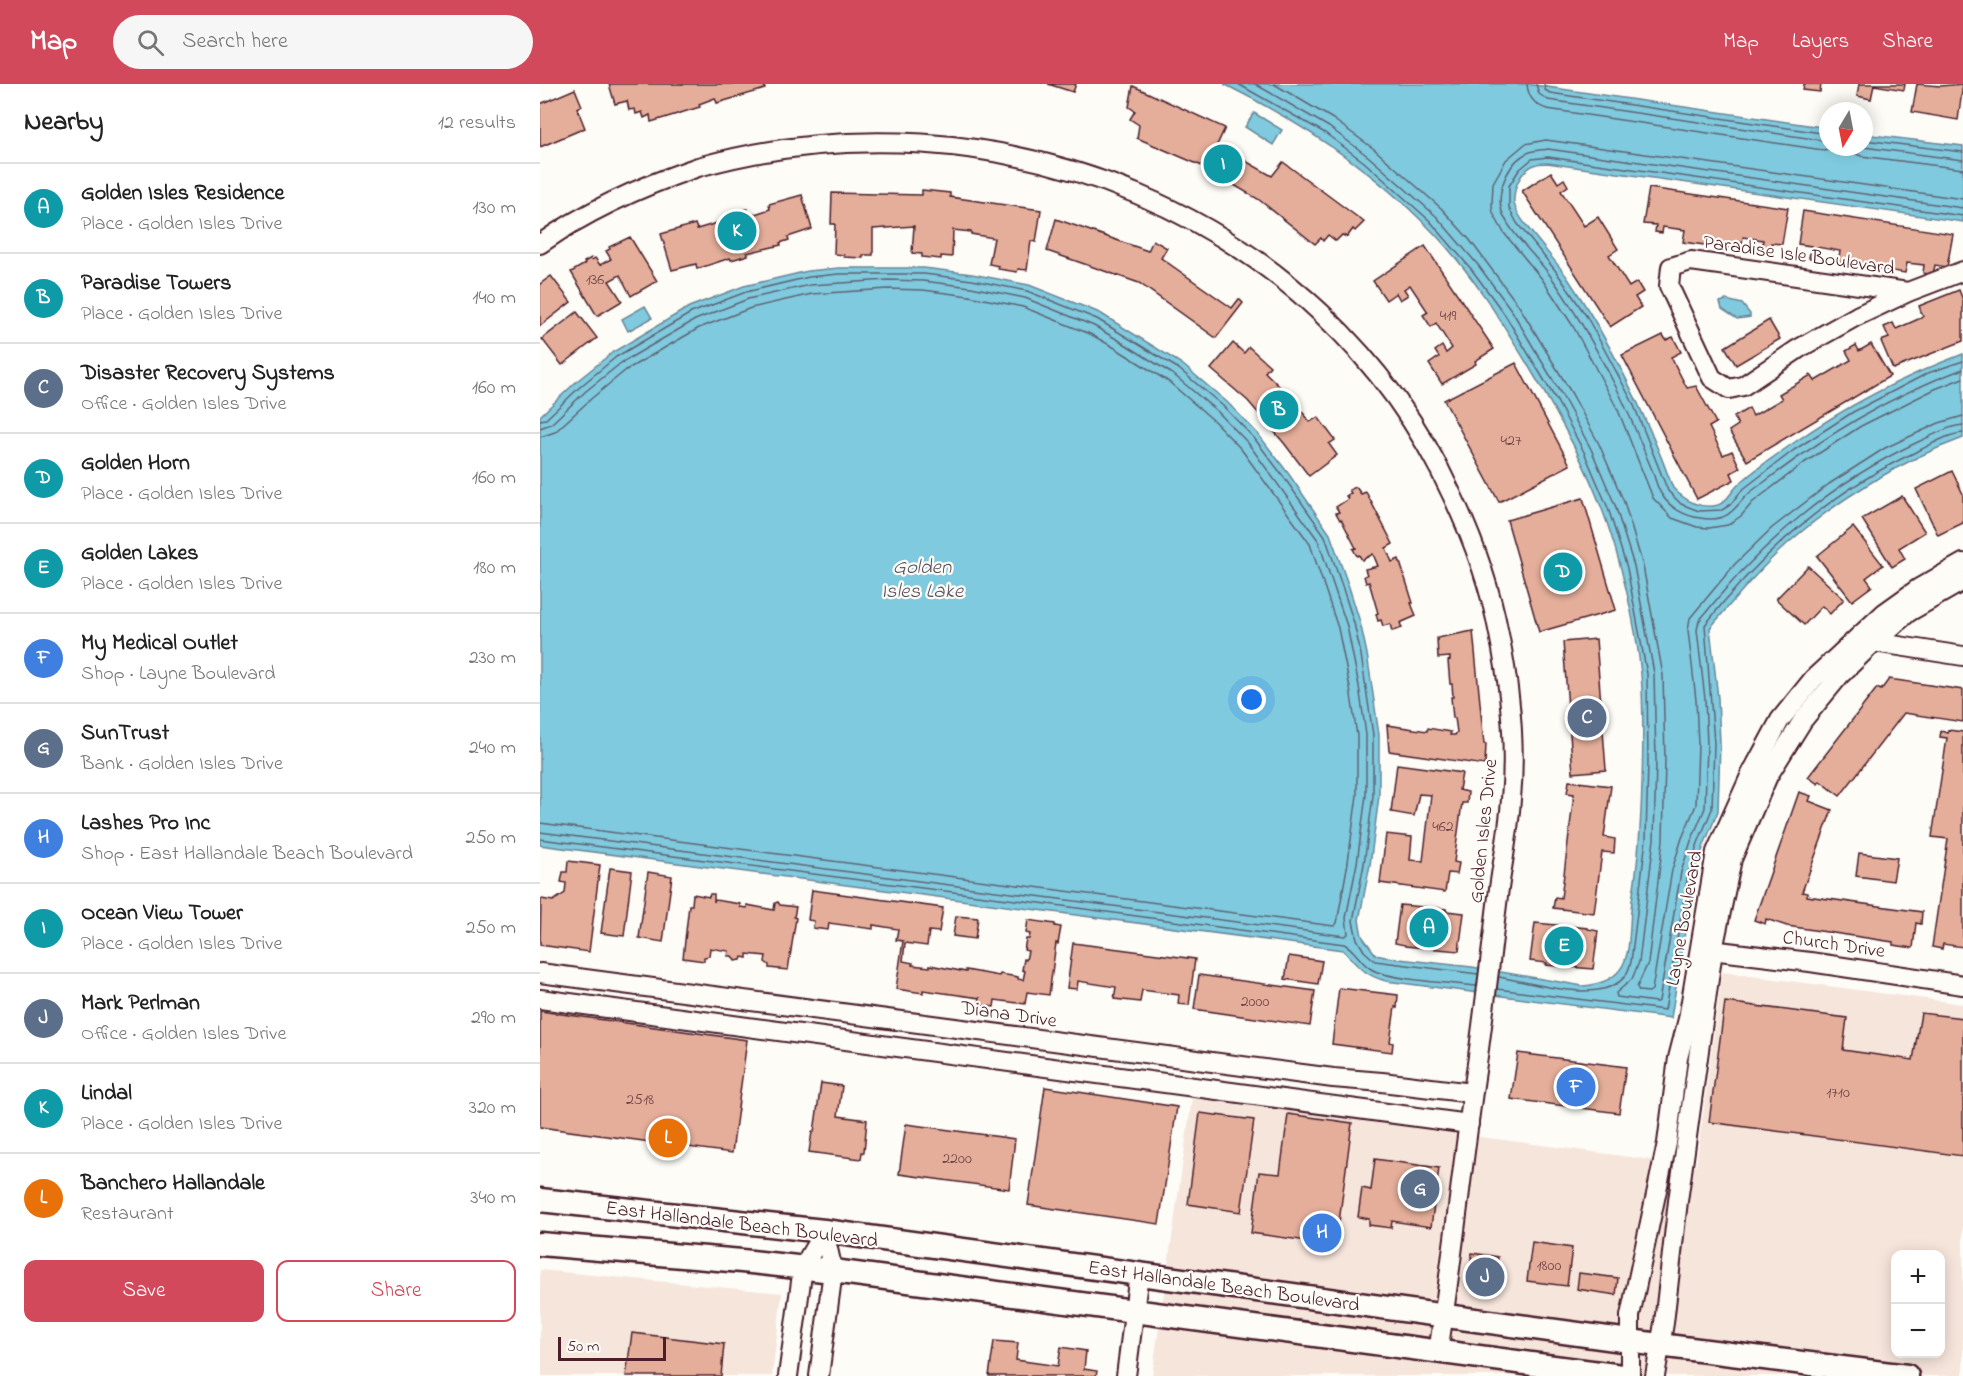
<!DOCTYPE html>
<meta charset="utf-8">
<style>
body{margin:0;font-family:"Indie Flower",sans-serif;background:#f6f6f6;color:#222}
.controls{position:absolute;right:18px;bottom:18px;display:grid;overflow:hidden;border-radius:12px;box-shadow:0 3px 15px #0003}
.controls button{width:54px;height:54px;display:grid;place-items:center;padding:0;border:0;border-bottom:2px solid #e0e0e0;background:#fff;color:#222;font:30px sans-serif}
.compass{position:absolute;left:1279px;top:18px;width:54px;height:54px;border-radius:50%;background:#fff;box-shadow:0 3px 15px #0003;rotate:190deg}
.scale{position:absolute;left:18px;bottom:15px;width:108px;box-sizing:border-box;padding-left:6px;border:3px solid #4a1f2b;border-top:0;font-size:16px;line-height:21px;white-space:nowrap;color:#4a1f2b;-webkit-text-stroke:4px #fdfcf7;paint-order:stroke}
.you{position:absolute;left:712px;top:616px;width:21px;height:21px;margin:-15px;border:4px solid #fff;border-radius:50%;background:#1a73e8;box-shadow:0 0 0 9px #1a73e833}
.badge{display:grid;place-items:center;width:39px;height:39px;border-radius:50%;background:#d1495b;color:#fff;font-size:20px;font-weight:700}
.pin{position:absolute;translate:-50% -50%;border:3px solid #fff;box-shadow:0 2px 6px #0006}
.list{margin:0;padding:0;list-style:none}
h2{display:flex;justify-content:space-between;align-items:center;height:78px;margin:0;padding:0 24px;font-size:26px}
h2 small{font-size:20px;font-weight:400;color:#767676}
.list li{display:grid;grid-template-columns:39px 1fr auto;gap:18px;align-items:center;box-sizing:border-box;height:90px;padding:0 24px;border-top:2px solid #e0e0e0}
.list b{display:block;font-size:22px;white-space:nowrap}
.list p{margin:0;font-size:20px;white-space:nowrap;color:#767676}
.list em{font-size:20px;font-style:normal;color:#767676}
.actions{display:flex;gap:12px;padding:18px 24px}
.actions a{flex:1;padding:14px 0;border:2px solid #d1495b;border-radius:12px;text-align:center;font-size:21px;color:#d1495b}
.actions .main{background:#d1495b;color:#fff}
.icon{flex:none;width:33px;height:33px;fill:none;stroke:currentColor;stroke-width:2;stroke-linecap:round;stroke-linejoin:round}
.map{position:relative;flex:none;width:1423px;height:1292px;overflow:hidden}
header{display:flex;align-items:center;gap:36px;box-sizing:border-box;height:84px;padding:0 30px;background:#d1495b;color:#fff}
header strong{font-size:28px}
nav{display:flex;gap:33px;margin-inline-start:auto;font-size:21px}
.search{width:420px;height:54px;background:#f6f6f6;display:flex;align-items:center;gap:15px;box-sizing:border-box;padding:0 21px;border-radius:33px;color:#767676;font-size:22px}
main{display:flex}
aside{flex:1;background:#fff}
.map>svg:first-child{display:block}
.built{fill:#f6e5db;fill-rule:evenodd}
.water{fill:#7fcade;stroke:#6a8696;stroke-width:1.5}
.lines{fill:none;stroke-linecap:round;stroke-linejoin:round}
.shore{stroke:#5f6373;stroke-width:1.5}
.building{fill:#e4ae9a;stroke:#4a1f2b;stroke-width:1.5}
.minor-casing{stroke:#4a1f2b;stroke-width:22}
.major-casing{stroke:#4a1f2b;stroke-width:27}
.minor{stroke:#fdfcf7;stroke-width:18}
.major{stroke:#fdfcf7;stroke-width:22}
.labels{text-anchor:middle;stroke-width:4.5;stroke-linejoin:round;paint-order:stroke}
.number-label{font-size:16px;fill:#704347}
.street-label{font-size:20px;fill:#4a1f2b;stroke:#fdfcf7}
.water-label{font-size:21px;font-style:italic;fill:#5a5261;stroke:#fdfcf7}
</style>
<header>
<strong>Map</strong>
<div class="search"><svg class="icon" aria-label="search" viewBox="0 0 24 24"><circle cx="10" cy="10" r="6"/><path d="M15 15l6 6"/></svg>Search here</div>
<nav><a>Map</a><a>Layers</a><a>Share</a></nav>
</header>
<main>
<aside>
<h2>Nearby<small>12 results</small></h2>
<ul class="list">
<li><span class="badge" style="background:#0f9aa8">A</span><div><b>Golden Isles Residence</b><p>Place · Golden Isles Drive</p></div><em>130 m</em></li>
<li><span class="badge" style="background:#0f9aa8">B</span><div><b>Paradise Towers</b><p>Place · Golden Isles Drive</p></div><em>140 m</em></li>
<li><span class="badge" style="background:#5c6f8a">C</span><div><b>Disaster Recovery Systems</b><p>Office · Golden Isles Drive</p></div><em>160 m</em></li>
<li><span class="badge" style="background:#0f9aa8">D</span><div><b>Golden Horn</b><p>Place · Golden Isles Drive</p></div><em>160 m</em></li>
<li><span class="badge" style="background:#0f9aa8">E</span><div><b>Golden Lakes</b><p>Place · Golden Isles Drive</p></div><em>180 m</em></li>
<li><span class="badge" style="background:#3f7fe0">F</span><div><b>My Medical Outlet</b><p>Shop · Layne Boulevard</p></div><em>230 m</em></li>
<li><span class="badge" style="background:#5c6f8a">G</span><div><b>SunTrust</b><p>Bank · Golden Isles Drive</p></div><em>240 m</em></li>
<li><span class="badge" style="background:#3f7fe0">H</span><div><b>Lashes Pro Inc</b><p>Shop · East Hallandale Beach Boulevard</p></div><em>250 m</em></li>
<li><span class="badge" style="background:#0f9aa8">I</span><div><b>Ocean View Tower</b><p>Place · Golden Isles Drive</p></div><em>250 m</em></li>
<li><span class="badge" style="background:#5c6f8a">J</span><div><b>Mark Perlman</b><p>Office · Golden Isles Drive</p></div><em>290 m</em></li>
<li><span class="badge" style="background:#0f9aa8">K</span><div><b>Lindal</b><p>Place · Golden Isles Drive</p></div><em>320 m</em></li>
<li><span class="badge" style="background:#e8710a">L</span><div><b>Banchero Hallandale</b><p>Restaurant</p></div><em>340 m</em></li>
</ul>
<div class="actions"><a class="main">Save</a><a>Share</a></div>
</aside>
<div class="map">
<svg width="1423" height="1292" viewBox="0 0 1423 1292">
<rect width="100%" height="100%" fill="#fdfcf7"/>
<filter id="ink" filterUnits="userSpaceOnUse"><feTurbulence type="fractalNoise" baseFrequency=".0167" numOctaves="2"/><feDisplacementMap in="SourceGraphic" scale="12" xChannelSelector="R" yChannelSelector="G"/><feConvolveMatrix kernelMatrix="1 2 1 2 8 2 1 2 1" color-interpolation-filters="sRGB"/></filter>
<g filter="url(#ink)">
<g class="built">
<path d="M1182,888L1423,920V1292H612L652,1014L1156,1082ZM1356,1170H1400V1270H1356Z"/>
<path d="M0,1186L242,1209L232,1292H0Z"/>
</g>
<g class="water">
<path d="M684,0H987L1288,44V63H1324V50L1423,62V138L1007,79C1004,79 998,79 994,81C980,87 973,105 974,119C976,135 1016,176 1027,193C1072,260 1105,328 1133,404C1144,416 1161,426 1178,421C1187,418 1191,408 1197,402C1213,386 1234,373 1252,360C1306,322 1362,293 1423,270V354C1360,377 1298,415 1247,460C1219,485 1195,515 1170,544L1178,614L1180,659L1178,727L1164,761L1154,792L1131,934L846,897C826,892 816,881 803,866L0,761V332L37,297L73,268L149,223L204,202L268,187L299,184H384L432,190L489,201L560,229L642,280L687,318L718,350L748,389L790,450L809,503L820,538L827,570L839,651V712L830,781L819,836L822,852L836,871L850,874L932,883L1043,902C1101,897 1085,854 1093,810C1099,773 1101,737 1102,700C1103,664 1104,626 1101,590C1096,540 1080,472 1062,425C1044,377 1019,332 992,288C961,236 929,184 886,141C828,82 758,37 684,0Z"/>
<path d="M714,29L742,46L733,61L705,43Z"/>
<path d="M1186,216L1202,220L1210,230V233L1197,235L1182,225L1180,218Z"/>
<path d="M105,222L112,234L88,247L82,235Z"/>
</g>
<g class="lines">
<g class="shore">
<path d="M698,0L785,49L824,78L890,137L932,186L965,231L1018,319L1044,368L1068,424L1087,484L1107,590L1108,677L1106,755L1091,878C1090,882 1088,887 1086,891C1063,923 991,898 959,893"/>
<path d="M715,0L789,43L829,73L896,132L938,181L972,227L1024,315L1051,365L1075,421L1094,482L1114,589L1116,677L1114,755L1099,878L1092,895L1076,909L1077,913L1116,918L1119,917L1141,788L1151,757L1165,724L1167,660L1165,615L1157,546L1159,537C1218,461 1293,397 1380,357C1394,351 1408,342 1423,341"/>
<path d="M734,0L793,35L834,65L901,124L929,155L979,222L1032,310L1059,360L1084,418L1103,482L1123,591L1125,677L1123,756L1108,879L1097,903L1099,907L1109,908L1112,906L1132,786L1142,754L1156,721L1158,660L1156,616L1148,546L1150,534L1195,480L1232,444L1289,400L1345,364L1399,339L1423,332"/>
<path d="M987,0C988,13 994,21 1007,25L1283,66L1299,63"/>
<path d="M996,0L999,10L1008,16L1288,57"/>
<path d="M1004,0L1005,6L1010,9L1288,50"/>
<path d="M1324,56L1423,68"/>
<path d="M1307,63L1312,68L1321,72L1423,85"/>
<path d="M1323,63L1423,76"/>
<path d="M1423,115L1006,56L985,60L966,76L953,99L952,121L953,129L964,149L1002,195L1033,242L1078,326L1113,414L1132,434L1157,443L1169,444L1188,441L1201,432L1213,418L1264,379L1321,342L1395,305L1423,294"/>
<path d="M1423,124L1008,65C1003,66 996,66 990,68C970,75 957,104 961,124C966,146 996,172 1009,190C1035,225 1056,264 1076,303C1090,330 1100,358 1112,386C1115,394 1117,404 1122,411C1130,424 1145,432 1160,434C1184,438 1191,430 1205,413C1210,408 1217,403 1223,399C1285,352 1349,312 1423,285"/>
<path d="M1423,132L1008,73L992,75L979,86L969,102V124L977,139L1015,186L1047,233L1093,319L1128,407L1141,420L1159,427L1182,426L1190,421L1202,406L1254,366L1313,328L1388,289L1423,277"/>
<path d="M0,336L6,335L41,302L76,273L151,229L206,208L269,193L299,190H384L432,196L487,207L557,235L639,285L683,322L714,354L743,392L785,452L803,505L814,539L821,571L833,651V712L824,780L813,837L817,855L824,867L835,877L938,890"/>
<path d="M0,344L11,340L46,307L81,279L155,236L208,215L270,201L348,196L383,197L431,203L485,214L554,242L580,257L634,291L678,328L708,359L778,456L807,542L819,602L826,651V711L817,779L806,834L808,850L805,852L0,748"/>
<path d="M0,353L15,348L52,314L86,286L159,244L211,224L272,210L348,205L383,206L429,212L483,223L550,250L575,264L629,298L672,335L701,365L770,460L798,544L810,604L817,652V711L808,778L797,839L794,842L0,739"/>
<path d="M0,755L515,821L804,860C815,865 820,879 831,885C849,896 912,899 937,902"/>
<path d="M957,905L1125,926L1148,790L1158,759L1172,725L1174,659L1165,541C1221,468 1296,404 1380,366C1394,359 1408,350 1423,349"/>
</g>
</g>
<g class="building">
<path d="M69,0H227L224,1L225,5L177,19L175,14L159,20L160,23L111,38L110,31L104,34L102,28L96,30L95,25L89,26L87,17L75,20Z"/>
<path d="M508,0H536L533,8Z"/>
<path d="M1264,0H1281L1280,8L1263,6Z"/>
<path d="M1319,0H1365L1364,6L1334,1L1331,15L1317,12Z"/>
<path d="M1377,0L1400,2L1423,0L1418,36L1372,28Z"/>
<path d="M593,2L685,44L677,61L732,92L743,78L824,138L815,147L813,145L807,153L802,151L796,157L788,151L783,157L781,154L775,160L718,115L662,82L597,54L599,41L590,35L595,27L589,23Z"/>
<path d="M35,5L42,22L37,24L45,44L0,63V20Z"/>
<path d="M1011,88L1018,99L1024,95L1028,102L1021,107L1044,142L1058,133L1078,165L1069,171L1089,203L1097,198L1103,208L1095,213L1101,223L1070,243L982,107Z"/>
<path d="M1109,104L1248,124L1242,160L1231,159L1230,165L1222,164L1223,156L1203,153L1201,166L1143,158L1145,146L1123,143L1122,149L1115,148L1116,141L1103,140Z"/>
<path d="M382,106L410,109V113L501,126L496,158L491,157L487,186L478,185L477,188L458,185L459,182L449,180L454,154L431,150V148L413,146L412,173L401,172V175L382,173V170L372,169L374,142L333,145V171H323V174L304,173V171L294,170L295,140H291L292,109L382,111Z"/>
<path d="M262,111L272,145L248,153L249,156L240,159L241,161L207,169L208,171L191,176L190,174L157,185L156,180L132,186L121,150L155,140L157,145L194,134L192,129L207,125L209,132L230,125L229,120Z"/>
<path d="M1263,127L1413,150L1407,183L1395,181L1393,191L1383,189L1384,181L1367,179L1365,189L1298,178L1300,167L1277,163L1275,175L1269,174L1271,162L1258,160Z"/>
<path d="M516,135L608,167L613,156L627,164L621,174L692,224L699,215L703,219L676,254L599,199L507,167Z"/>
<path d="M90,153L117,197L91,212L80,191L69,197L82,217L57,232L31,188L45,180L44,178L51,174L52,176L55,174L60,181L71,175L66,167L70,165L69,163Z"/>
<path d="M885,162L954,265L935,277L936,280L902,300L889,280L899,273L895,267L902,262L906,269L912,264L896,239L891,243L883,231L888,228L870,201L864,205L868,211L860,216L856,209L846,216L833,197Z"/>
<path d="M11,192L31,218L0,242V200Z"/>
<path d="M1419,206L1423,216V257L1353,285L1341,257L1349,254L1344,243L1353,239L1356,245L1383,233L1379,222Z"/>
<path d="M37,228L57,254L22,281L2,255Z"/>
<path d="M1229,236L1240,255L1196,281L1185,263Z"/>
<path d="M1123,251L1126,256L1133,253L1141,268L1131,273L1147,304L1156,302L1176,339L1169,343L1183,371L1192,367L1200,384L1191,389L1194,396L1157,415L1082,271Z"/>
<path d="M693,259L704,269L709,263L730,282L725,288L753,316L770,338L778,333L795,356L789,360L797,371L769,392L744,359L708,317L671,285Z"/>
<path d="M1331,260L1350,292L1207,377L1189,347L1198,341L1194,333L1209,324L1213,332L1242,315L1239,310L1271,291L1275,297L1311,276L1306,267L1316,261L1319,267Z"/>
<path d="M976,279L1030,381L959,418L904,316Z"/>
<path d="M1412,387L1423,410V439L1398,451L1376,405Z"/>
<path d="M816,403L821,410L826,408L853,460L846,464L852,478L859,475L873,519H871L876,532L860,539L862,544L852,547L850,540L843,542L841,536L838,537L836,530L838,529L829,498L826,499L824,492L827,491L825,485L838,482L833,470L822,476L819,471L817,472L813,465L816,464L801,435L800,436L796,429L799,428L796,423L808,415L806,412L811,409L809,406Z"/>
<path d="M1362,412L1385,448L1359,464L1365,475L1352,483L1322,435Z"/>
<path d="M1043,414L1076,526L999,548L967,436Z"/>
<path d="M1313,443L1343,481L1326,494L1332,502L1312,517L1277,472Z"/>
<path d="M1268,482L1304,515L1290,530L1282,522L1264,541L1236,515Z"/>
<path d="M933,547L944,660H946L945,681L849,667L847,641L887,647L888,644L911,648L910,651H915L917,648L915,634H913L911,613H913L912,600H910L908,577L910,576V573L898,574L897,554Z"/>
<path d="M1056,555L1066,686L1033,689L1023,558Z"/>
<path d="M1349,595L1423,606V638L1364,629L1300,712L1280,697L1278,700L1268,693L1337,604L1341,606Z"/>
<path d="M1408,646L1423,648V863L1403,860L1402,865L1392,863L1408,755L1392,753L1407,654L1400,653L1401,647L1408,649Z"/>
<path d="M857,680L922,689L919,706L928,708L927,719H922L914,778L919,779L917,790L908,789L905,808L840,799L846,750L872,753L870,776L883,777L891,711L879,710L874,732L851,728Z"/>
<path d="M1029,697L1071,702L1064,753L1075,755L1074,769L1062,768L1054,829L1013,824L1015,813L1021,814L1034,710L1027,709Z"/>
<path d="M1259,708L1271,712L1269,717L1292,726L1262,808L1267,809V812L1382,828L1381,840L1376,839L1373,864L1353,861V858L1247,842L1226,835L1225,840L1214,836Z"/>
<path d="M1319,769L1357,774L1353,797L1316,792Z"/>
<path d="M28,777L60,781L49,868L0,861L1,815L13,817L25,809L26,799L21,798L23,788H27Z"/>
<path d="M70,784L92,787L84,852L61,849Z"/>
<path d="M108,788L132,792L123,858L99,854Z"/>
<path d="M272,806L403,824L399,848L389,847L387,862L365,859L363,877L373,879L372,881L390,883V881L426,888V886L459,892L460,890L478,893V895L483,896L485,887L482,886L484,875L486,876L488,867L484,866L486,855H489L490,850L486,849L488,836L515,840V842L521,843L518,860L516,859L509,911L487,908L485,920L455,916L454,923L439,921L440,914L383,906V909L356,905L363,857L356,856L358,845L333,841V845L289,839L288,846L273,844L274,837L268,836Z"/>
<path d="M153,810L169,813L170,810H174V818L175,816L200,820V823L207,824V821L234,826L235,819L238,818L240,821L256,823L254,833L256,834L248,886L229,884V881L225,878L226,872L207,870V874L202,873L201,876L195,877L192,872H188L189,867L170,864L169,872L164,873V877L143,874L149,821H152Z"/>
<path d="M860,821L906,825V827L924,829L919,867L865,862V861L855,859Z"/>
<path d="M416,832L438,834L435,855L413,852Z"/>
<path d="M995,839L1048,844V845L1058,847L1053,885L1006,881L1007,879L990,877Z"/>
<path d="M533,859L655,875L649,921L638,920L639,911L602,906L600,918L574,915L576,903L538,897L537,905L527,904Z"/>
<path d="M749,872L782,877L778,900L745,895Z"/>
<path d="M659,891L775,907L770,942L654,925Z"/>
<path d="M799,904L858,911L857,924L855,923L850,958L853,959L852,968L792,960Z"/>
<path d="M1185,918L1307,934L1303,966L1373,976L1381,929L1423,934V1072L1169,1038Z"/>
<path d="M0,927L207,956L192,1069L0,1043Z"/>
<path d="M978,969L1086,983L1079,1029L971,1015Z"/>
<path d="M281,999L302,1002L298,1032L327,1036L324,1068H322L321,1075L269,1068L272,1048H274Z"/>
<path d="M505,1003L637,1023L619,1140L488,1121Z"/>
<path d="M660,1029L714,1036L701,1128L648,1120Z"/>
<path d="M748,1030L812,1039L796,1161L711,1149L719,1088L740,1090Z"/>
<path d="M366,1040L475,1055L469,1105L359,1090Z"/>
<path d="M835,1075L899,1084L891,1143L852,1137L851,1144L829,1141V1135L818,1133L822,1104L831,1106Z"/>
<path d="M992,1158L1032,1164L1027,1202L987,1197Z"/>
<path d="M932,1169L958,1173L954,1205L927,1201Z"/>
<path d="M1039,1189L1078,1194L1076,1211L1037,1205Z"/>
<path d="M92,1249L184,1260L181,1292H86Z"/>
<path d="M454,1257L478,1259L476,1276L518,1282L521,1263L546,1267L544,1285L557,1287L556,1292H449Z"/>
</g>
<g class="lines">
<defs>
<g id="minor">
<path d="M0,160C48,126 102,102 158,83C453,0 783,129 912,411C933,455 950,502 959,550C970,604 976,661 971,715C969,748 962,780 958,812C951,871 944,929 936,987C922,1081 913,1175 898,1268"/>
<path d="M1368,208L1151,177L1131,183L1129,202L1172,294L1189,305L1203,302L1258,265L1317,232L1368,208L1423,187"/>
<path d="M1327,557L1423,572"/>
<path d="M1163,865L1270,878L1423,901"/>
<path d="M0,889L793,994L842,998L932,1009"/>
<path d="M0,915L929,1040"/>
<path d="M248,1292L263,1183L284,1147"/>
<path d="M279,1292L293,1187L284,1147"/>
<path d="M586,1292L599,1189"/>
<path d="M1090,1292V1232L1127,1059L1138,974L1148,935L1176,768L1211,690L1240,636L1274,594L1344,529L1379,504L1423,479"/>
<path d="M1115,1292L1124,1239L1138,1117L1173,866L1192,775L1228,692L1263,636L1300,591L1334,558L1369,528L1423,497"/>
</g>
<g id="major">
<path d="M0,1116L284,1147L1119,1261L1367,1292"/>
<path d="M0,1160L202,1177L293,1187L1082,1292"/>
</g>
</defs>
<use href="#minor" class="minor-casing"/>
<use href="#major" class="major-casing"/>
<use href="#minor" class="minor"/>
<use href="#major" class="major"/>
</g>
</g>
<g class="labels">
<g class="number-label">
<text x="55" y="200">136</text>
<text x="908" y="236">419</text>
<text x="971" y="361">427</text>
<text x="903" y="747">462</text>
<text x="715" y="922">2000</text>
<text x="1298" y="1013">1710</text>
<text x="100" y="1020">2518</text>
<text x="417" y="1079">2200</text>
<text x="1009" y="1186">1800</text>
</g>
<g class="street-label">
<text transform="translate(1259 170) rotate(8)" y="7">Paradise Isle Boulevard</text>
<text transform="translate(942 747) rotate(-84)" y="7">Golden Isles Drive</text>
<text transform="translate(1143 834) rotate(-80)" y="7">Layne Boulevard</text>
<text transform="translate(1294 859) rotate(8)" y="7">Church Drive</text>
<text transform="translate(469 929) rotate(8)" y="7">Diana Drive</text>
<text transform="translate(202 1139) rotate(7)" y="7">East Hallandale Beach Boulevard</text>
<text transform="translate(684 1201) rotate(8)" y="7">East Hallandale Beach Boulevard</text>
</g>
<g class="water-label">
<text x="382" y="489">Golden<tspan x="382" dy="24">Isles Lake</tspan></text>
</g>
</g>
</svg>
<div class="controls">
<button>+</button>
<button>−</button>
</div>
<svg class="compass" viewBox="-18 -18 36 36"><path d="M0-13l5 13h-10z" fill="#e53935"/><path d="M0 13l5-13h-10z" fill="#767676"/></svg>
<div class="scale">50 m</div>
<div class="you"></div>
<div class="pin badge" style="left:889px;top:844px;background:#0f9aa8">A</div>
<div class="pin badge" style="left:739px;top:326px;background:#0f9aa8">B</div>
<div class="pin badge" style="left:1047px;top:634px;background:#5c6f8a">C</div>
<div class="pin badge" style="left:1023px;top:488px;background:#0f9aa8">D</div>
<div class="pin badge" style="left:1024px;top:862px;background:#0f9aa8">E</div>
<div class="pin badge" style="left:1036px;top:1003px;background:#3f7fe0">F</div>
<div class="pin badge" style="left:880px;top:1105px;background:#5c6f8a">G</div>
<div class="pin badge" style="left:782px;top:1149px;background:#3f7fe0">H</div>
<div class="pin badge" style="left:683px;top:80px;background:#0f9aa8">I</div>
<div class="pin badge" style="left:945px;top:1193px;background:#5c6f8a">J</div>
<div class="pin badge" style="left:197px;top:147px;background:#0f9aa8">K</div>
<div class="pin badge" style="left:128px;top:1054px;background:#e8710a">L</div>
</div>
</main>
